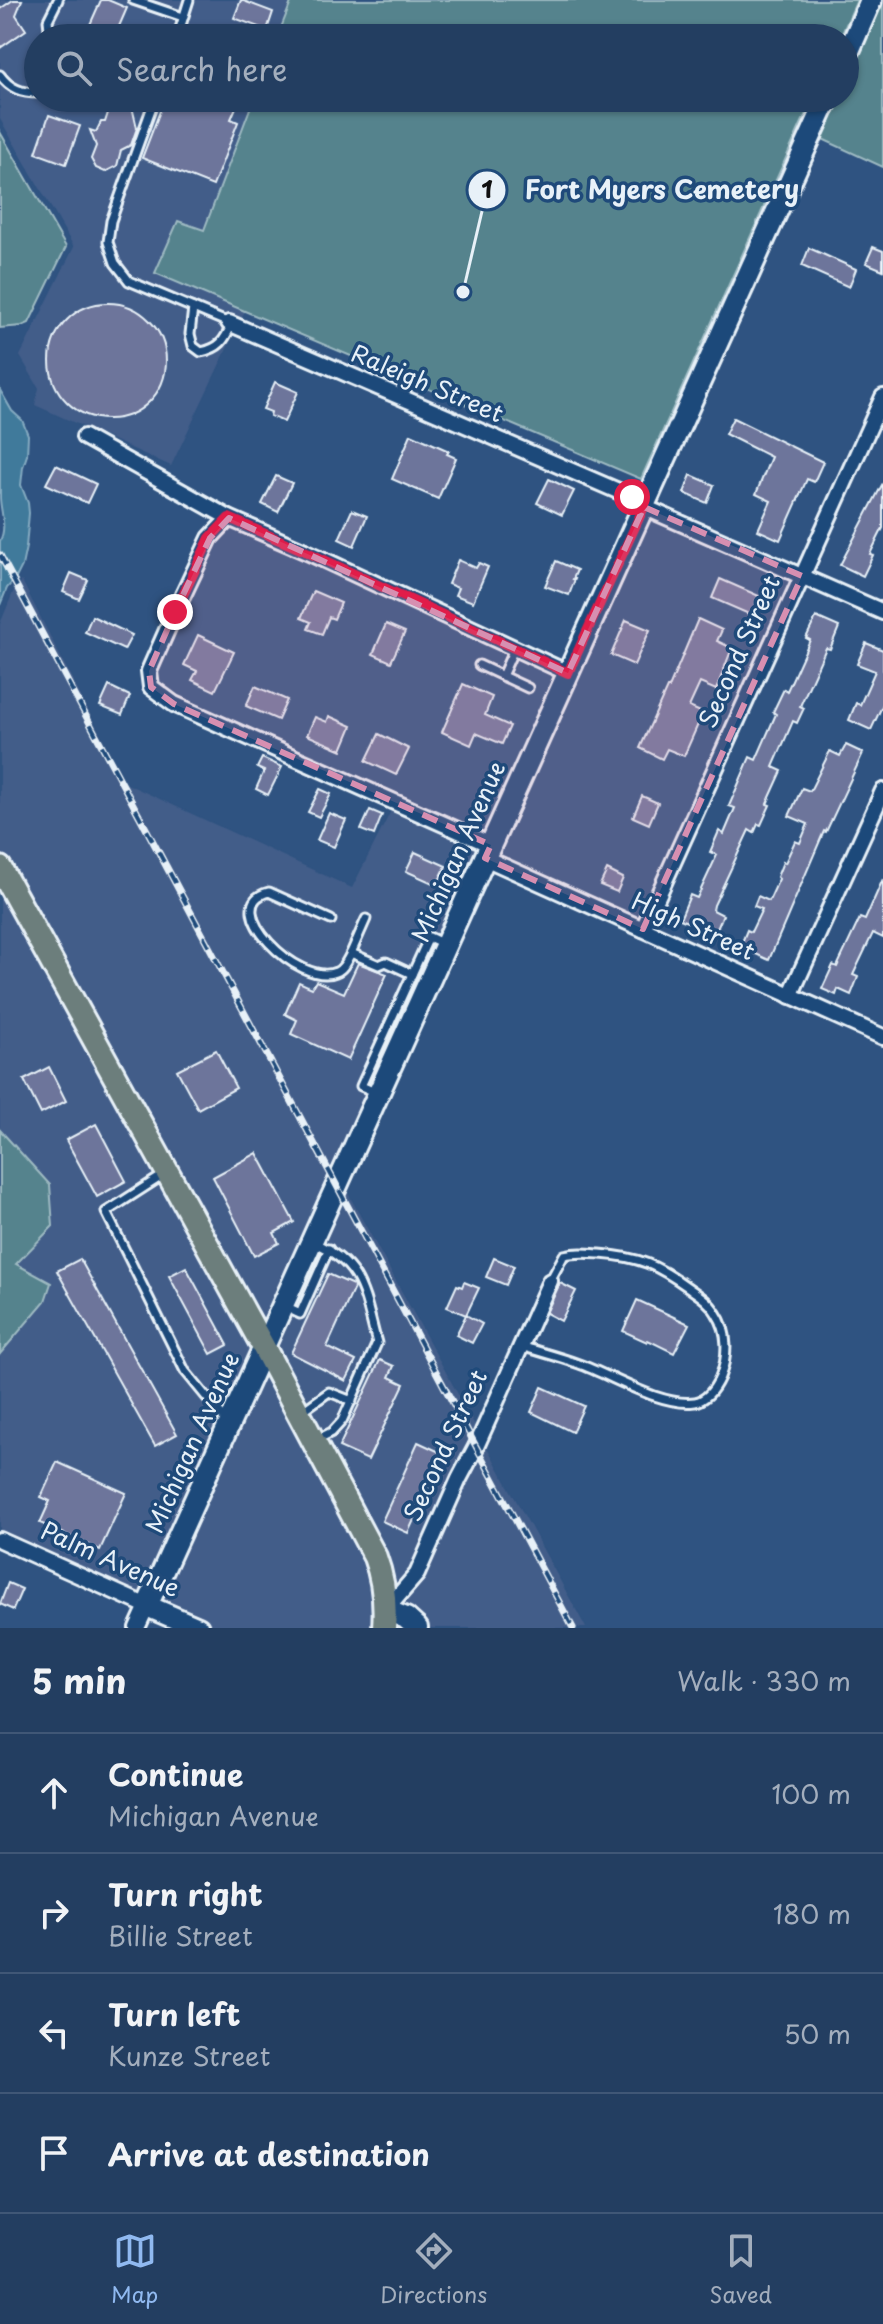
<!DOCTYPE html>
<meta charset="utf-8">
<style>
body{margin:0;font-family:"Playpen Sans",sans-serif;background:#2f496a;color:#f1f3f6}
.stop{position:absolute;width:24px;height:24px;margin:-18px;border:6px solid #e11d48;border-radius:50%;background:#fff}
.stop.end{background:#e11d48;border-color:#fff;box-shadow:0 2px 8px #0008}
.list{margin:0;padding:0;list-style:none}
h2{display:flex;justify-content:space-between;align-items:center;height:104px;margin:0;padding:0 32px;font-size:34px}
h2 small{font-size:26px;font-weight:400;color:#a3aebd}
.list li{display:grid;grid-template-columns:52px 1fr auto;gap:24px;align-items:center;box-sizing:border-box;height:120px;padding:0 32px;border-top:2px solid #405776}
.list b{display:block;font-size:30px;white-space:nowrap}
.list p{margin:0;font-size:26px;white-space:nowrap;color:#a3aebd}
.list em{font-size:26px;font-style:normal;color:#a3aebd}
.icon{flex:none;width:44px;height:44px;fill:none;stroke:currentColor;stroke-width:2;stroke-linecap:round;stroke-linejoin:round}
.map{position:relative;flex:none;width:883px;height:1628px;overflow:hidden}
.search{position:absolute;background:#233e61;box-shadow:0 2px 6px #0004;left:24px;right:24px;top:24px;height:88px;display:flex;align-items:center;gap:20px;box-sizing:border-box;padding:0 28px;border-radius:44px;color:#a3aebd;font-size:30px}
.sheet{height:584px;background:#233e61}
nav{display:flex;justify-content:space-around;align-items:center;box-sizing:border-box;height:112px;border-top:2px solid #405776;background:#233e61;font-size:22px;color:#a3aebd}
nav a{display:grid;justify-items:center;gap:4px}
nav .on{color:#90b9f0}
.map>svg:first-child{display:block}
.built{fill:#425d89}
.green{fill:#55838d;stroke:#9ebac2;stroke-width:2}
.water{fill:#417a9b;stroke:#84aac0;stroke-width:2}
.building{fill:#6d759b;stroke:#e8f1f8;stroke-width:2}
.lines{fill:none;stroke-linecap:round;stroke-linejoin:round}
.lane-casing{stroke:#e8f1f8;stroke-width:13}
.street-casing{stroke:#e8f1f8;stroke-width:20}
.secondary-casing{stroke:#e8f1f8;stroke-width:26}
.primary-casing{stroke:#e8f1f8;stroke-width:28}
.lane{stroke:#1f4a7a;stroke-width:7}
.street{stroke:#1f4a7a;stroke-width:14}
.secondary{stroke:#1f4a7a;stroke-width:20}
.primary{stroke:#6c7e7c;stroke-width:22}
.rail-casing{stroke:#e8f1f8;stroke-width:7}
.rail{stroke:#1f4a7a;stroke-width:4;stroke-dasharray:12;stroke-linecap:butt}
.route{stroke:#e11d48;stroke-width:10}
.marked{fill:#d78fb1;fill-opacity:0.2;stroke:#d78fb1;stroke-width:6;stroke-dasharray:16 10;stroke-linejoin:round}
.labels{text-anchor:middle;stroke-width:7;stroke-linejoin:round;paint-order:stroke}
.street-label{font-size:24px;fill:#e8f1f8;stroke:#1f4a7a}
.leader{fill:none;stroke:#e8f1f8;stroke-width:3}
.callout-dot{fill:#e8f1f8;stroke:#1f4a7a;stroke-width:3}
.mark-label{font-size:24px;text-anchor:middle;font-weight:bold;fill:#111}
.callout-label{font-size:26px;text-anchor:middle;font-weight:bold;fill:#e8f1f8;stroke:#1f4a7a;stroke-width:7;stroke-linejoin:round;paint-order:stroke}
</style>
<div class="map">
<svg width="883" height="1628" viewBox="0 0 883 1628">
<rect width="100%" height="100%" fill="#2f5381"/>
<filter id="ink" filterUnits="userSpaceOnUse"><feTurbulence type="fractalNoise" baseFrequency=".0125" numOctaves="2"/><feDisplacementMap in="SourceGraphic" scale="16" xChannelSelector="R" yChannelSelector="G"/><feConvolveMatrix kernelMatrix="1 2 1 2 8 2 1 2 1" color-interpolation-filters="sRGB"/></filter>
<g filter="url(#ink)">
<g class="built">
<path d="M0,0H292L277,38H38V98H254L204,231L155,272L245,311L171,466L35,405L39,388L20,356L74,247L0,119Z"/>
<path d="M22,581L125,783L352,888L393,807L480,850L263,1331L0,853V624L14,590Z"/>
<path d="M0,883L256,1348L143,1597L0,1532V1354L45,1300L51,1283L16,1264L50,1185L0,1130Z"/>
<path d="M345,1188L586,1628H426L394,1606L273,1348Z"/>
<path d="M265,1365L374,1578L376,1628H216L158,1603Z"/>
</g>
<g class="green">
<path d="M292,0H857L840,38H277Z"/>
<path d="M880,0H883V167L818,137L836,98H845V78Z"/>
<path d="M254,98H813L641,479L155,273L178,221L204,230Z"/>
<path d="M0,132L66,247L29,323L22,326L0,328Z"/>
<path d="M0,1130L50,1185L53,1226L16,1264L51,1283L45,1301L0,1354Z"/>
</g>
<path class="water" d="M0,390L12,411L22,420L28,435L27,455L23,467L21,485L28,503L29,513L26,547L22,566L16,578L7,588L0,605V541C7,527 1,514 0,498C0,463 0,426 0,390Z"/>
<g class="building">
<path d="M13,0H22L16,15L26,30L0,48V9Z"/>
<path d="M101,0H108L127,8L114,38H84Z"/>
<path d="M241,0L273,12L267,30L234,18Z"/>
<path d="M165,98H240L231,119L238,122L213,186L142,158Z"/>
<path d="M115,106H125L133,111L137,128L131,145L121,150L117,166L105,172L96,168L91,159L96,146L90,130L96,132L101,122H105L108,113Z"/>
<path d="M49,115L80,126L66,164L36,153Z"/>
<path d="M873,247L883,251V270L866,263Z"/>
<path d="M809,248L856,269L849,287L802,266Z"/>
<circle cx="108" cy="361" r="58"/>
<path d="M275,382L298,392L284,422L270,416L271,412L263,409Z"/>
<path d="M733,418L823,462L814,482L807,479L780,540L758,530L771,501L756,494L771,457L725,434Z"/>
<path d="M411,434L449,451L447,454L456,458L438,499L392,479Z"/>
<path d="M56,465L96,484L87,503L46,484Z"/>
<path d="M691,475L714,485L707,503L684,493Z"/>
<path d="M276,476L292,483L278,512L262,504Z"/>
<path d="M549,479L574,491L562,515L537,503Z"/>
<path d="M883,483V528L870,554L873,555L863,576L840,565Z"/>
<path d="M352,510L367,516L354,546L339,539Z"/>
<path d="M458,560L476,568L479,563L488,567L473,602L455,595L458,588L448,584Z"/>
<path d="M556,561L577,570L573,579H575L569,595L545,586Z"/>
<path d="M71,573L88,580L79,599L63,592Z"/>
<path d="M720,579L759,596L751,615L712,598Z"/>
<path d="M313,591L341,603L334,619L329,617L322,634L308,629L311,622L301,618Z"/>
<path d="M92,616L132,635L124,650L85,632Z"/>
<path d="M816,617L839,627L830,649L826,648L800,706L804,708L797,723L793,721L773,767L782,771L767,804L770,805L761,825L758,824L754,833L749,830L714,905L713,910L723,915L715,934L680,919L690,895L697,898L717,855L710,852L719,831L724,834L735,808L729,806L750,757L756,760L776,714L773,712L784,689L787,691L810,640L806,638Z"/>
<path d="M698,619L722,630L717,641L732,648L716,690L700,683L689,707L703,713L684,756L667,749L662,759L640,748L667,688H669Z"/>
<path d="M626,620L650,630L634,665L611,655Z"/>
<path d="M386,624L405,632L391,662L373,654Z"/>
<path d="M198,635L234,652L215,691L192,680L197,671L184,665Z"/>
<path d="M866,643L883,650V704L871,730L849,720L856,703L860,705L875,671L857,664Z"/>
<path d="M463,684L492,697L485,715L510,726L502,744L476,733L471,745L442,732Z"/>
<path d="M109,686L130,696L122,715L100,706Z"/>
<path d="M255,686L287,700L278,720L246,706Z"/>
<path d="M329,716L352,726L342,750L307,735L315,717L327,722Z"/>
<path d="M379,734L409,749L396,775L366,761Z"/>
<path d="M846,745L863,753L826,832L824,831L769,960L740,947L747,930L751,932L762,909L754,906L758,896L769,901L779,879L777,877L783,862L785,863L795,841L800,843L808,824L789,816L802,788L810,791L830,751L840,756Z"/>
<path d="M262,758L282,767L268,795L256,789L264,771L257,768Z"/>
<path d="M320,789L331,794L319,817L308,812Z"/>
<path d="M642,796L658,803L649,824L633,817Z"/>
<path d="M370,810L382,815L374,835L361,830Z"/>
<path d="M329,813L346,820L334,847L317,840Z"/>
<path d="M415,852L446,866L437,885L406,871Z"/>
<path d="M607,870L623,878L617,892L600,885Z"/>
<path d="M883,879V938L873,933L853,975L858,977L851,995L838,989L836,995L822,989L833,965L837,967L860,918L865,920Z"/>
<path d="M358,963L387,974L348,1060L291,1034L297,1020L285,1014L299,982L312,988L316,981L344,993Z"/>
<path d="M216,1050L236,1088L198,1109L177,1070Z"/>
<path d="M49,1067L66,1101L41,1114L24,1080Z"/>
<path d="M96,1124L126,1181L97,1197L66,1140Z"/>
<path d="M257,1153L294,1222L274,1233L279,1243L254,1256L213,1177Z"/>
<path d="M494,1258L514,1266L506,1285L486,1277Z"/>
<path d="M80,1259L177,1434L155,1446L57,1271Z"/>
<path d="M186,1267L228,1345L211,1354L169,1276Z"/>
<path d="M328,1274L353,1285L354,1288L327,1347L356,1361L346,1381L291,1353Z"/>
<path d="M464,1282L479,1288L466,1315L447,1307L457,1285L462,1287Z"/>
<path d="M560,1283L576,1291L561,1321L546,1313Z"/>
<path d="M637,1300L689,1324L674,1353L648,1340L647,1342L623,1331Z"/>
<path d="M466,1315L482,1324L472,1343L456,1335Z"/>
<path d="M380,1360L394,1366L389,1377L404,1384L368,1460L339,1447Z"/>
<path d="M542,1387L584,1406L572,1432L531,1412Z"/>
<path d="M418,1442L444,1454L408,1533L382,1521Z"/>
<path d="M57,1462L126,1493L100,1550L40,1523L50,1501L41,1497Z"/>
<path d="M8,1583L22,1589L13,1610L0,1604Z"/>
</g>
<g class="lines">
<defs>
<g id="lane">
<path d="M133,0L183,17"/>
<path d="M179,30L202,38"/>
<path d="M50,38L48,20L58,0"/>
<path d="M177,38L189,0"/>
<path d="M0,75C10,89 22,93 38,93"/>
<path d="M140,98L153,103"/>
<path d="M155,98L111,221L108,242L115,263L129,281L229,323"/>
<path d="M193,308L190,334L193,346L201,352C220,348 224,341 232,324"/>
<path d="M479,665L528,688"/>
<path d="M502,676L514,649"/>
<path d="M331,920L269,892C216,905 300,988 336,972C344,969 347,960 351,953L379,965L386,962L412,974"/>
<path d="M351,953L366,919"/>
<path d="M375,1092L361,1086L429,937L444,944"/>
<path d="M165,1174L106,1212L185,1371L226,1421"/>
<path d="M314,1243C364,1264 364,1296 377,1343L342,1421L332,1432L316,1440"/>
<path d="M285,1307L300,1314L329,1249"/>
<path d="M521,1346C540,1352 560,1357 579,1364C611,1375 661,1407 695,1402C707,1400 715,1388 720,1377C728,1357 729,1332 716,1313C710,1302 699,1295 689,1288C657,1265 640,1257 600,1254C587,1253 576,1252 564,1255L550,1281"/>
<path d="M301,1412L329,1392L352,1401"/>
</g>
<g id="street">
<path d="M229,323L632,497L644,507L883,612"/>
<path d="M84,437L229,518L307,552L568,673"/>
<path d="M229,518L210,538L175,612L149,671L151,687L174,704L491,845"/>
<path d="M485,858L883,1037"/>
<path d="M643,929L883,397"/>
<path d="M790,996L883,791"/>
<path d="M0,1540L147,1606L137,1628"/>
<path d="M386,1610L417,1574L459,1479L476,1447L550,1281"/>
</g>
<g id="secondary">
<path d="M845,60L871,0"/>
<path d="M386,1610L406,1618L417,1628"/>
<path d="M198,1628L147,1606L828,98"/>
</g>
<path id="primary" d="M0,868L264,1348L375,1557C384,1581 386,1603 384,1628"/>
</defs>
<use href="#lane" class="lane-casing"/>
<use href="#street" class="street-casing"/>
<use href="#secondary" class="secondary-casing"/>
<use href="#primary" class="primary-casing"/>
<use href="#lane" class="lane"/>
<use href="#street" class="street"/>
<use href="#secondary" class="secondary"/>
<use href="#primary" class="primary"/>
<defs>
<path id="rail" d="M0,555L573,1628"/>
</defs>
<use href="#rail" class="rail-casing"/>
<use href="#rail" class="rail"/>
</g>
</g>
<g class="lines" filter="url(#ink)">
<path class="route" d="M175,612L210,538L229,518L307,552L568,673L644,507L632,497"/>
</g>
<path class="marked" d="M644,507L802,576L643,929L485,858L491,845L174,704L151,687L149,671L175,612L210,538L229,518L568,673Z"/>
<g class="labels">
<g class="street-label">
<text transform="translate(427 384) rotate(23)" y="8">Raleigh Street</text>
<text transform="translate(740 652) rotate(-66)" y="8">Second Street</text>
<text transform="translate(459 852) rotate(-66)" y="8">Michigan Avenue</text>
<text transform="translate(693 927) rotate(24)" y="8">High Street</text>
<text transform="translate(193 1443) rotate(-66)" y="8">Michigan Avenue</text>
<text transform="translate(446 1446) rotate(-65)" y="8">Second Street</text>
<text transform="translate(110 1560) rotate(24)" y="8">Palm Avenue</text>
</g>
</g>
<path class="leader" d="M463 292L487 190"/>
<g class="callout-dot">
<circle cx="463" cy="292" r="8"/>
<circle cx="487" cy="190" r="20"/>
</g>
<g class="mark-label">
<text x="487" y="198">1</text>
</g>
<g class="callout-label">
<text x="662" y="199">Fort Myers Cemetery</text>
</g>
</svg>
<div class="stop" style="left:632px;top:497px"></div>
<div class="stop end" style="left:175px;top:612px"></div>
<div class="search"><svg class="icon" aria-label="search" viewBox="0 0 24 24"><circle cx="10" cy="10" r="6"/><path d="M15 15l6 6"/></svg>Search here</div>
</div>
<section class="sheet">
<h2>5 min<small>Walk · 330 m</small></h2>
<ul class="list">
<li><svg class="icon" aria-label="ahead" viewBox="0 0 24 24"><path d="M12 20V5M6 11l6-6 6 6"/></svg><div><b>Continue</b><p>Michigan Avenue</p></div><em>100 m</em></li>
<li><svg class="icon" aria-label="right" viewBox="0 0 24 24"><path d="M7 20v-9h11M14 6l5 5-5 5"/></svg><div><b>Turn right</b><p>Billie Street</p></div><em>180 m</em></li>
<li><svg class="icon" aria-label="left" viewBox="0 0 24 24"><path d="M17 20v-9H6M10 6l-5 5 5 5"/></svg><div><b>Turn left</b><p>Kunze Street</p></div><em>50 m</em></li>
<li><svg class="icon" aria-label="arrive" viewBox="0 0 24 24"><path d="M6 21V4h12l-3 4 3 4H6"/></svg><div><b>Arrive at destination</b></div></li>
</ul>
</section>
<nav>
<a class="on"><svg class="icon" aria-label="map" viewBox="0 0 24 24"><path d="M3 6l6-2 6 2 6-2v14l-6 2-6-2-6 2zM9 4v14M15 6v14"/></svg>Map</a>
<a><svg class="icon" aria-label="directions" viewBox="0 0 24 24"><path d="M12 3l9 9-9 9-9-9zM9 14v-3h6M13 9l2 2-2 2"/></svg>Directions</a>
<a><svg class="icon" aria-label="saved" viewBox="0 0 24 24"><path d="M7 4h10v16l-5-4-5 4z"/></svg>Saved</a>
</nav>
